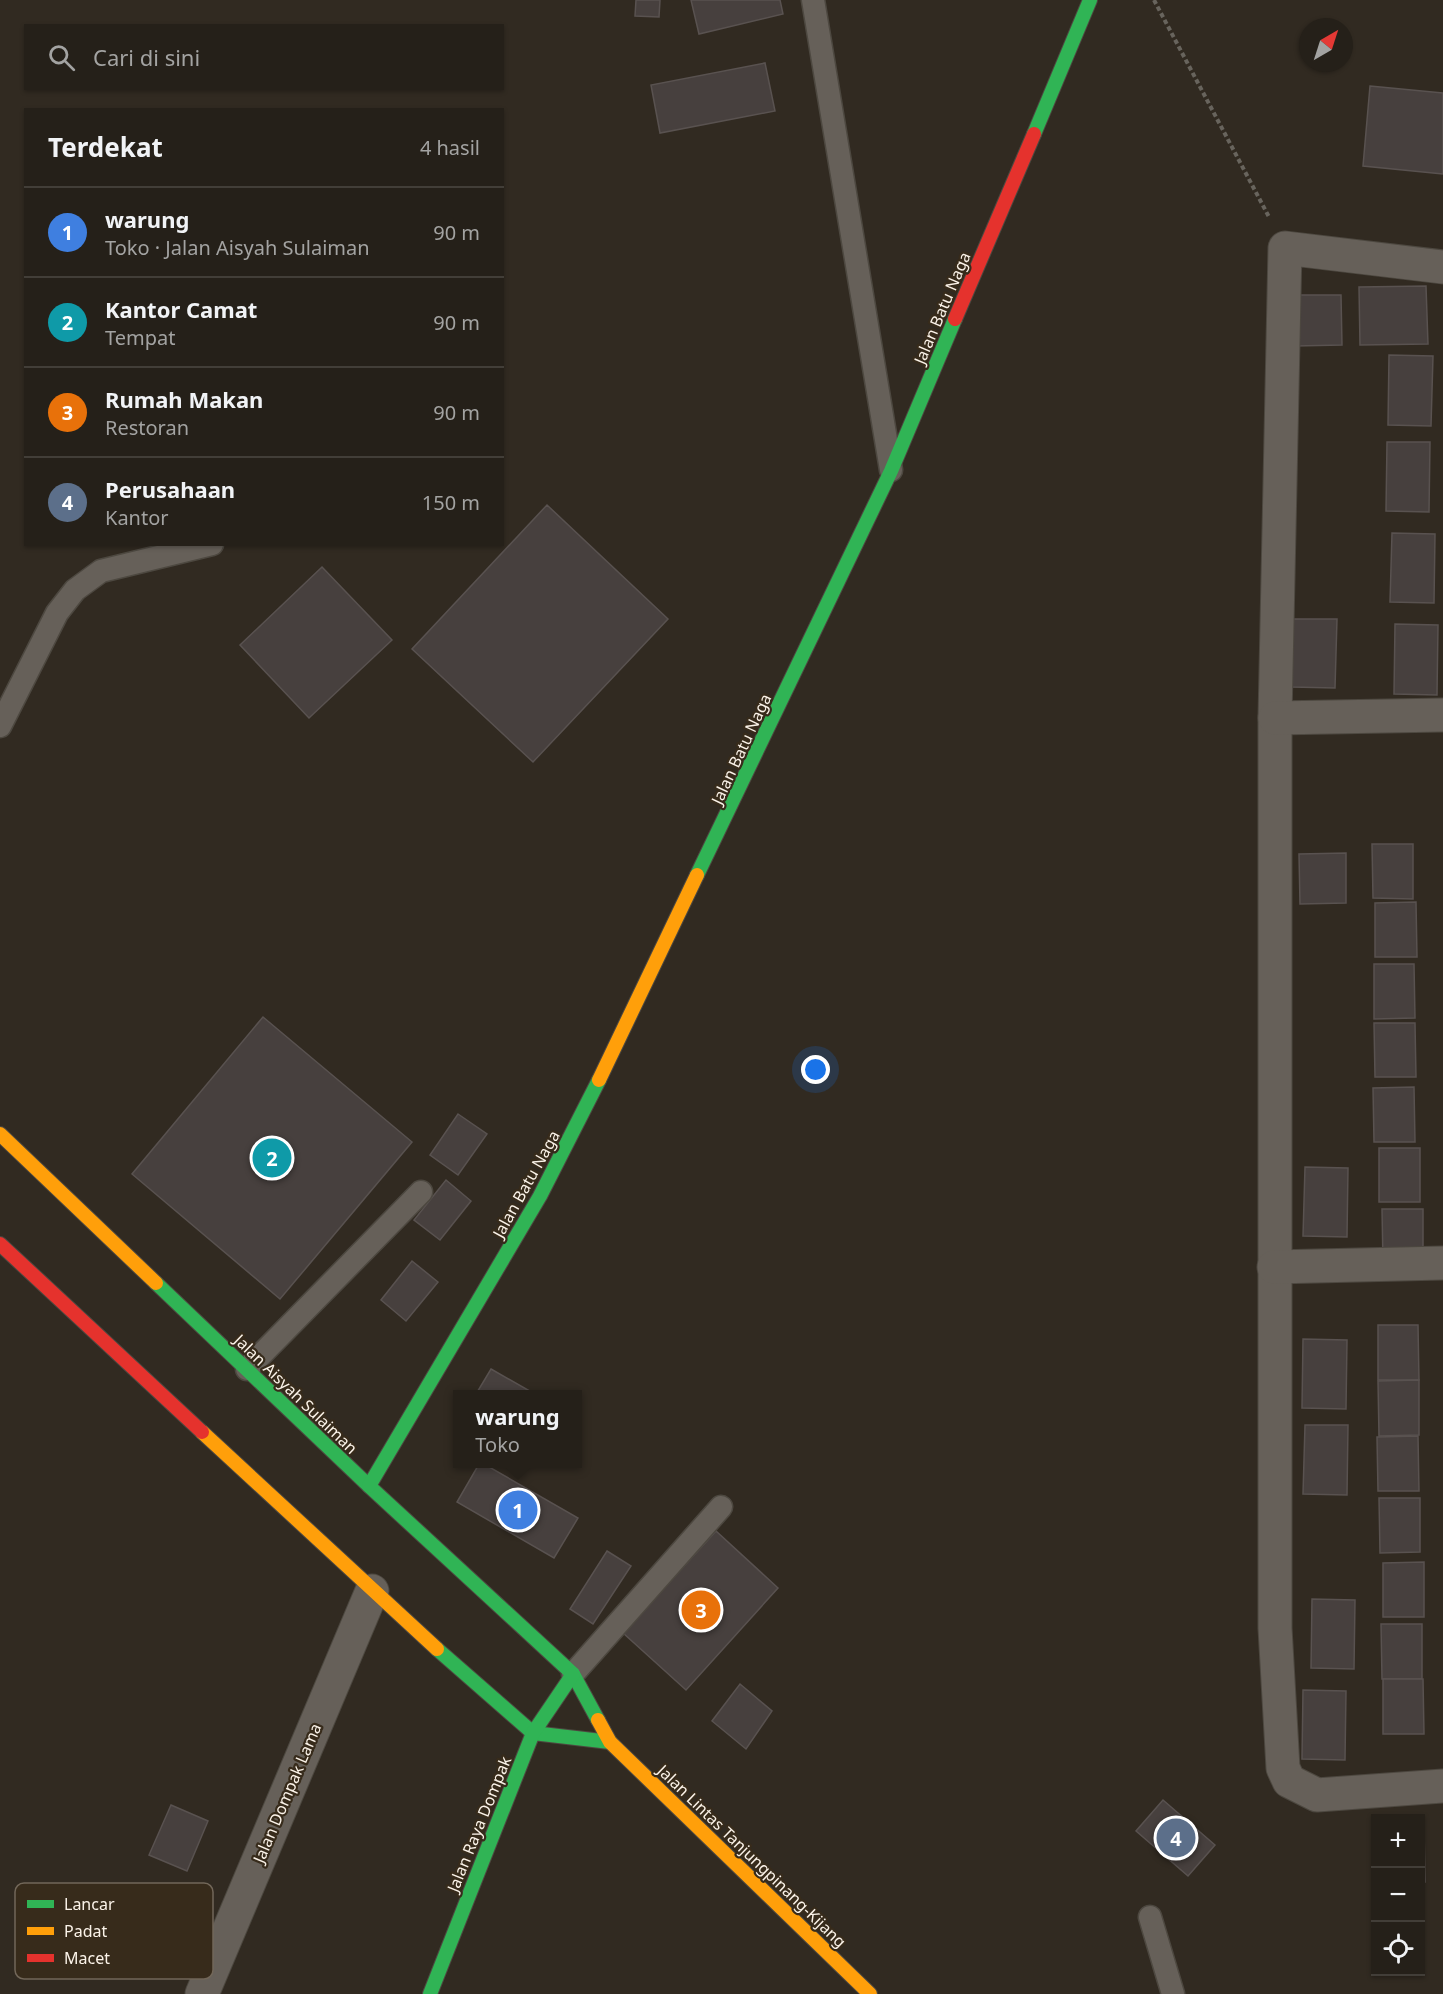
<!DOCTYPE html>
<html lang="id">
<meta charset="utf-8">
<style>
body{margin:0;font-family:"Noto Sans",sans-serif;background:#312d26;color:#f1f3f6}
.controls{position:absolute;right:18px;bottom:18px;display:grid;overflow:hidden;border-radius:0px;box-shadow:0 2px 4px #0004}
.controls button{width:54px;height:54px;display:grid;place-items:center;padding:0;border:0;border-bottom:2px solid #423e38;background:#252019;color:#f1f3f6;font:30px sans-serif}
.compass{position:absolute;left:1299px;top:18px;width:54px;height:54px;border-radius:50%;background:#252019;box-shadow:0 2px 4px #0004;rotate:39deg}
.you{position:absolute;left:816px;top:1070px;width:21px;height:21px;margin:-15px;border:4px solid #fff;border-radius:50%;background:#1a73e8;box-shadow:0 0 0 9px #1a73e833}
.badge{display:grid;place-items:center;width:39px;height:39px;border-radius:50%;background:#bca0f2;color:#fff;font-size:20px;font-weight:700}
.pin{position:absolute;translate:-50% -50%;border:3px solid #fff;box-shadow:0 2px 6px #0006}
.popup{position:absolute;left:453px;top:1390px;width:129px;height:78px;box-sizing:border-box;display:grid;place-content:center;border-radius:0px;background:#252019;filter:drop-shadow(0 2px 4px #0005);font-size:20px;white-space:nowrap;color:#a3a3a2}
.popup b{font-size:22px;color:#f1f3f6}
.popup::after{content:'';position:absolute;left:50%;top:100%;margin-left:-12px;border:12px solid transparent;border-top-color:#252019}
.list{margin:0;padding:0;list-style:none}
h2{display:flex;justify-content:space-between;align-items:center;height:78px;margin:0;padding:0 24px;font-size:26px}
h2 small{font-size:20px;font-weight:400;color:#a3a3a2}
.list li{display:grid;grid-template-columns:39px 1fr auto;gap:18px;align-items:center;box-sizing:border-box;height:90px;padding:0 24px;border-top:2px solid #423e38}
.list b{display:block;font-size:22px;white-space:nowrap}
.list p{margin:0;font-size:20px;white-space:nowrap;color:#a3a3a2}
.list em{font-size:20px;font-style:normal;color:#a3a3a2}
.icon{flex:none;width:33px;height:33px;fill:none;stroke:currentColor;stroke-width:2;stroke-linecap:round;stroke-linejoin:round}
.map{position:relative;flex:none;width:1443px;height:1994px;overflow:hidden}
.search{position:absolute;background:#252019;box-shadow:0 2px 4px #0004;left:24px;top:24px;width:480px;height:66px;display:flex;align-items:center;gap:15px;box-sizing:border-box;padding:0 21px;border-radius:0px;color:#a3a3a2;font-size:22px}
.panel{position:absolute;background:#252019;box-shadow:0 2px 4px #0004;left:24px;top:108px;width:480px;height:438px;border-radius:0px}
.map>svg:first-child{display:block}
.building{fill:#47403e;stroke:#595250;stroke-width:1.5}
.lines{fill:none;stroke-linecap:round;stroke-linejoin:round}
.lane-casing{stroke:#4d4840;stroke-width:25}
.street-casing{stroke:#4d4840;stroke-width:35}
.fast-casing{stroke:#4d4840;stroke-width:16}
.slow-casing{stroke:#4d4840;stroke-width:16}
.jam-casing{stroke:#4d4840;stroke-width:16}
.path{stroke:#68645d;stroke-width:4;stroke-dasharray:4.5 3;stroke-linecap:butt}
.lane{stroke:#666059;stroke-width:22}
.street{stroke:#666059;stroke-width:33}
.fast{stroke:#30b455;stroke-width:14}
.slow{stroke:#ff9f0a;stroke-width:14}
.jam{stroke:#e5322d;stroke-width:14}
.labels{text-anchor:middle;stroke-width:4.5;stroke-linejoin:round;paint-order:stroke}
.street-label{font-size:16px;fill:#fbf3e9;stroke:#372b1b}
.key{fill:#372b1b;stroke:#726759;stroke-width:1.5}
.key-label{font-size:16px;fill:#fbf3e9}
</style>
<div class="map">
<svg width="1443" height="1994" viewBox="0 0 1443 1994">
<rect width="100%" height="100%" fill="#312a21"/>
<g class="building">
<path d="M636,0H660L659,17L635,16Z"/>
<path d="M691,0H780L783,14L699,34Z"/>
<path d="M765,63L775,111L660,133L651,85Z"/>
<path d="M1370,86L1443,93V174L1363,166Z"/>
<path d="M1426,286L1428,344L1360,345L1359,287Z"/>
<path d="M1294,295H1341L1342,345L1295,346Z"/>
<path d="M1389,355L1433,356L1431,426L1388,425Z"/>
<path d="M1387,442H1430L1429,512L1386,511Z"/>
<path d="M547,505L668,619L533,762L412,649Z"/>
<path d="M1392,533L1435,534L1434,603L1390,602Z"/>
<path d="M322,567L392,640L309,718L240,645Z"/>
<path d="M1293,619H1337L1335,688L1292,687Z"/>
<path d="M1395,624L1438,625L1437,695L1394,694Z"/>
<path d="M1372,844H1413V899L1373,898Z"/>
<path d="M1346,853V903L1300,904L1299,854Z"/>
<path d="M1416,902L1417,957H1375V903Z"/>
<path d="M1374,964H1414L1415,1018L1374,1019Z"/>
<path d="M263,1017L412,1142L280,1299L132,1174Z"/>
<path d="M1374,1023H1415L1416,1077H1375Z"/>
<path d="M1414,1087L1415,1142H1374L1373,1088Z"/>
<path d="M458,1114L487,1134L458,1175L430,1155Z"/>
<rect x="1379" y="1148" width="41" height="54"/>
<path d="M1305,1167L1348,1168L1347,1237L1303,1236Z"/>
<path d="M446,1180L471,1201L440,1240L414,1220Z"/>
<path d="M1382,1209H1423V1263H1383Z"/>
<path d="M412,1261L438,1282L406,1321L381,1300Z"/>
<path d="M1378,1325H1418L1419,1380H1378Z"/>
<path d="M1303,1339L1347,1340L1346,1409L1302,1408Z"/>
<path d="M491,1369L535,1394H476Z"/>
<path d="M1419,1380V1435L1379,1436L1378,1381Z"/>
<path d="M1305,1425H1348L1347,1495L1303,1494Z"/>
<path d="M1418,1436L1419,1491H1378L1377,1437Z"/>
<path d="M479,1464H484L578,1518L554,1558L457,1502Z"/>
<path d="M1379,1498H1420V1552L1380,1553Z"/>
<path d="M716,1531L778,1588L686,1690L623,1633Z"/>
<path d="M607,1551L631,1566L593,1624L570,1609Z"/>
<path d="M1424,1562V1617H1383V1563Z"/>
<path d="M1312,1599L1355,1600L1354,1669L1311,1668Z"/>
<path d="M1381,1624H1422V1679H1382Z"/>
<path d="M1383,1679H1423L1424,1734H1383Z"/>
<path d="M740,1684L772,1711L746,1749L712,1721Z"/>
<path d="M1303,1690L1346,1691L1345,1760L1302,1759Z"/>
<path d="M1163,1800L1215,1845L1188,1876L1136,1831Z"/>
<path d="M171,1805L208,1821L187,1871L149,1855Z"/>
<path d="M1420,1827H1424L1425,1882H1420Z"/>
</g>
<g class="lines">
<defs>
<g id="lane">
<path d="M813,0L891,470"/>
<path d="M0,726L57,613L75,590L101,571L212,544"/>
<path d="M247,1369L421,1192"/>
<path d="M573,1674L721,1507"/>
<path d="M1150,1917L1173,1994"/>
</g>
<g id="street">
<path d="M1443,267L1285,248L1275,718V1628L1283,1768L1289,1781L1317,1795L1443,1786"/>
<path d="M1275,718L1443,715"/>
<path d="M1274,1267L1443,1263"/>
<path d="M202,1994L372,1591"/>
</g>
<g id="fast">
<path d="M1034,134L1090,0"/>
<path d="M697,875L891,471L955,319"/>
<path d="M156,1283L369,1486L573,1674L598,1720"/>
<path d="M369,1486L540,1196L599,1080"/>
<path d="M437,1649L533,1733L610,1742"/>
<path d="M430,1994L533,1733L573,1674"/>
</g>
<g id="slow">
<path d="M599,1080L697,875"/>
<path d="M0,1134L156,1283"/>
<path d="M202,1432L437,1649"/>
<path d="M598,1720L610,1742L870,1994"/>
</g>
<g id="jam">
<path d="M955,319L1034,134"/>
<path d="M0,1244L202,1432"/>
</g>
</defs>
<use href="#lane" class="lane-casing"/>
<use href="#street" class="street-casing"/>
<use href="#fast" class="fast-casing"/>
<use href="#slow" class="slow-casing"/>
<use href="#jam" class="jam-casing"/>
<path class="path" d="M1154,0L1269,217"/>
<use href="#lane" class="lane"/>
<use href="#street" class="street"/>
<use href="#fast" class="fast"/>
<use href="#slow" class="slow"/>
<use href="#jam" class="jam"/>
</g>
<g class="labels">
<g class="street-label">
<text transform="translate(942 308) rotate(-67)" y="6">Jalan Batu Naga</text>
<text transform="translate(741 749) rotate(-65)" y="6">Jalan Batu Naga</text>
<text transform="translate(526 1184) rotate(-61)" y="6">Jalan Batu Naga</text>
<text transform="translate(296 1394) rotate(44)" y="6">Jalan Aisyah Sulaiman</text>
<text transform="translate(287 1793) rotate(-67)" y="6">Jalan Dompak Lama</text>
<text transform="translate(479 1824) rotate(-68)" y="6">Jalan Raya Dompak</text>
<text transform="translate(752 1856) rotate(44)" y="6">Jalan Lintas Tanjungpinang-Kijang</text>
</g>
</g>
<rect x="15" y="1883" width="198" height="96" rx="9" class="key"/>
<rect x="27" y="1900" width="27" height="8" fill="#30b455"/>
<rect x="27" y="1927" width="27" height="8" fill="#ff9f0a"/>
<rect x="27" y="1954" width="27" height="8" fill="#e5322d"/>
<g class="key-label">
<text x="64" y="1910">Lancar</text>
<text x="64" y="1937">Padat</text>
<text x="64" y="1964">Macet</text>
</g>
</svg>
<div class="controls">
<button>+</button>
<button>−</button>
<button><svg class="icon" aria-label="locate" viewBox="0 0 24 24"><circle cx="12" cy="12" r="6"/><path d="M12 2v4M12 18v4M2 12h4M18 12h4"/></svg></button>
</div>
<svg class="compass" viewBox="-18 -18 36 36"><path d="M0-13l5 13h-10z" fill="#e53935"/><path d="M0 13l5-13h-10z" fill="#a3a3a2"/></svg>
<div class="you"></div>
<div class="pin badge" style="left:518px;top:1510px;background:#3f7fe0">1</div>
<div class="popup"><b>warung</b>Toko</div>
<div class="pin badge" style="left:272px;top:1158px;background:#0f9aa8">2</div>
<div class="pin badge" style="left:701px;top:1610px;background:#e8710a">3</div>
<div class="pin badge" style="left:1176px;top:1838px;background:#5c6f8a">4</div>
<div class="search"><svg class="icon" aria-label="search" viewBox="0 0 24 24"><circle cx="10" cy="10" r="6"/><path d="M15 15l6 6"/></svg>Cari di sini</div>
<section class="panel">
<h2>Terdekat<small>4 hasil</small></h2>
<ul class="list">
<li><span class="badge" style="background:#3f7fe0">1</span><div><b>warung</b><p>Toko · Jalan Aisyah Sulaiman</p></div><em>90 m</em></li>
<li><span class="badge" style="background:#0f9aa8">2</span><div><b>Kantor Camat</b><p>Tempat</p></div><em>90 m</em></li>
<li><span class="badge" style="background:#e8710a">3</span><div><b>Rumah Makan</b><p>Restoran</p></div><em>90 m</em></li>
<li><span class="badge" style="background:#5c6f8a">4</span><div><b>Perusahaan</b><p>Kantor</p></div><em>150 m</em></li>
</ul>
</section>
</div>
